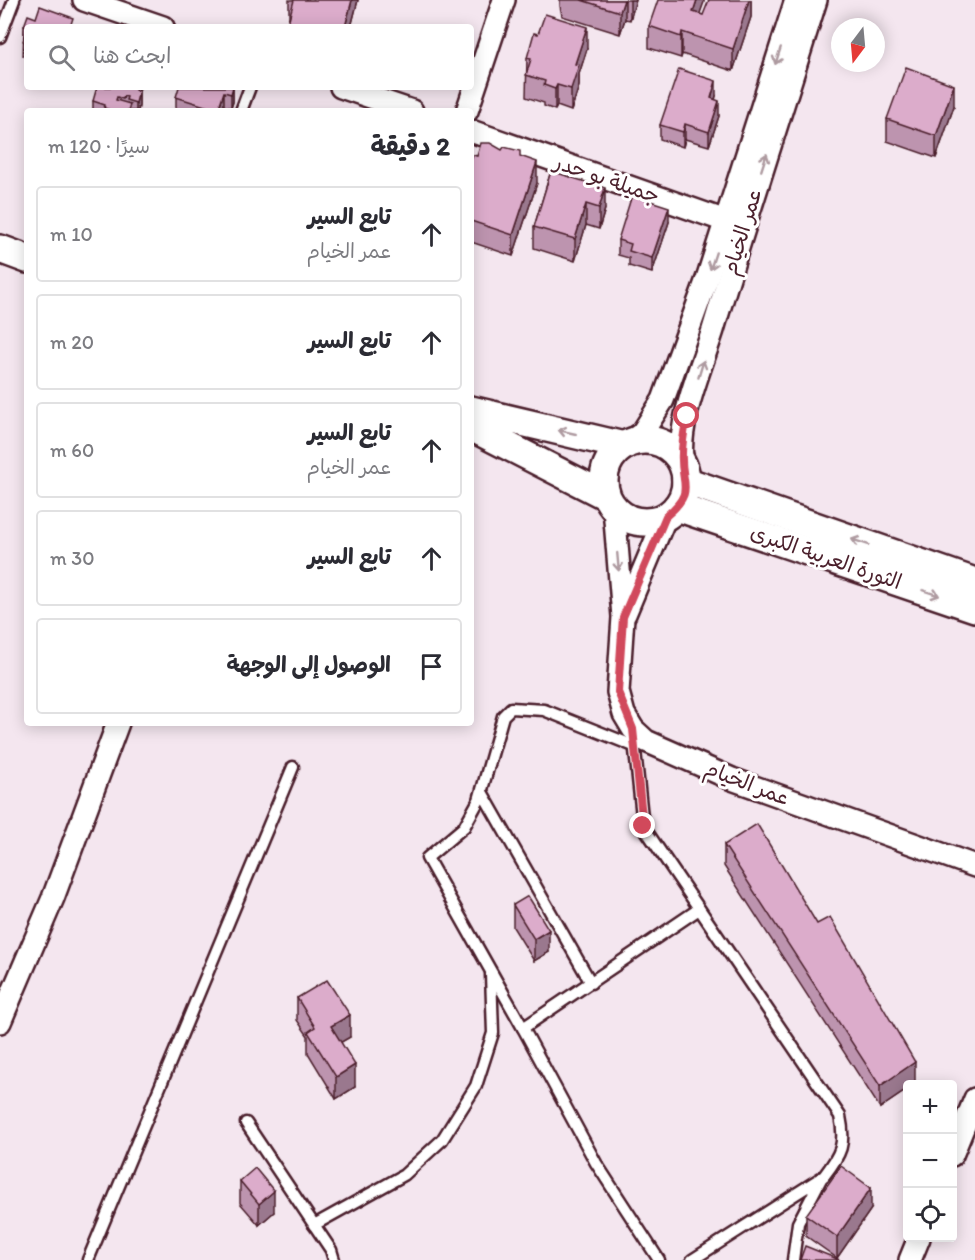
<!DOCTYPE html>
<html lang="ar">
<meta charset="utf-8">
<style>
body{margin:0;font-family:Itim,"Playpen Sans Arabic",sans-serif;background:#f7f7f7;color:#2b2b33;direction:rtl}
.controls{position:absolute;right:18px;bottom:18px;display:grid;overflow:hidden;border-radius:6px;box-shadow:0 3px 15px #0003}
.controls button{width:54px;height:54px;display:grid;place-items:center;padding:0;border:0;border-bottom:2px solid #e1e1e2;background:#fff;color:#2b2b33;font:30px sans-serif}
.compass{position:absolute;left:831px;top:18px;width:54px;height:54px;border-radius:50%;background:#fff;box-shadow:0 3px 15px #0003;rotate:196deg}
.stop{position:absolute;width:18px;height:18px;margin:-14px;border:4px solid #d1495b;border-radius:50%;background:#fff}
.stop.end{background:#d1495b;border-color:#fff;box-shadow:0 2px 6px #0008}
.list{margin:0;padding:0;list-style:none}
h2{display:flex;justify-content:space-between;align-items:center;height:78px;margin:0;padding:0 24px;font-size:26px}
h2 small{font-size:20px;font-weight:400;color:#7c7c81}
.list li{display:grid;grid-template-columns:39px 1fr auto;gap:18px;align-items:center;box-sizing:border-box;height:96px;margin:0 12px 12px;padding:0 12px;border:2px solid #e1e1e2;border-radius:6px}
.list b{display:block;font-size:22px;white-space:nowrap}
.list p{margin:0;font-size:20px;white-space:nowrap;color:#7c7c81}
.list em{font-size:20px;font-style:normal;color:#7c7c81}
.icon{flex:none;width:33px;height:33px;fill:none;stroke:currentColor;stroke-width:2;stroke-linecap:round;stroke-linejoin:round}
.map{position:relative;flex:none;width:975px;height:1260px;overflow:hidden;direction:ltr}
.search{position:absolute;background:#fff;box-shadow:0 3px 15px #0003;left:24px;top:24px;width:450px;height:66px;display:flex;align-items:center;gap:15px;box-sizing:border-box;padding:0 21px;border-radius:6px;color:#7c7c81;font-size:22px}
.panel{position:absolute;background:#fff;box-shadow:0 3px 15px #0003;left:24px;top:108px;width:450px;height:618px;border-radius:6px;direction:rtl}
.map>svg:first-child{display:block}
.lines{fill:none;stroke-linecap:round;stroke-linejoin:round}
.service-casing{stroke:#4a1f2b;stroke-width:15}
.minor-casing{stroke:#4a1f2b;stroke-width:26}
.tertiary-casing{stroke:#4a1f2b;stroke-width:32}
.service{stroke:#fff;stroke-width:10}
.minor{stroke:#fff;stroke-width:21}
.tertiary{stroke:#fff;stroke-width:27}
.wall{fill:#bd94af;stroke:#4a1f2b;stroke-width:1.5}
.shaded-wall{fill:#9a788e;stroke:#4a1f2b;stroke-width:1.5}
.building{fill:#dcaccb;stroke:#4a1f2b;stroke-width:1.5}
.oneway{stroke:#ae9aa0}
.route{stroke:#d1495b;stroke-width:8}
.labels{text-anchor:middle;stroke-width:6;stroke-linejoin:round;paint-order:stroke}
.street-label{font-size:21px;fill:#4a1f2b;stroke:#fff}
</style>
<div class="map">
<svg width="975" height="1260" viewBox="0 0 975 1260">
<rect width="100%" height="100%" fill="#f4e6ef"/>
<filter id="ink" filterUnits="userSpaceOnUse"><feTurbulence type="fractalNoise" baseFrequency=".0167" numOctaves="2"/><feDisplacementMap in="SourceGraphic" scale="12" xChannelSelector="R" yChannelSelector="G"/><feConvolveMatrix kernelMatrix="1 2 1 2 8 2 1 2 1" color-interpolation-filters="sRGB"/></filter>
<g filter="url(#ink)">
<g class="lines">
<defs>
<g id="service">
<path d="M0,37L14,0"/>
<path d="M241,111L250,87"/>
<path d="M634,741L643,826L840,1116C846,1144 841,1154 824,1176L692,1260"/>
<path d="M634,746L544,710L511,708L503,716L479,800L464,827L427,858L523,1028L699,909"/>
<path d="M482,792L591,983"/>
<path d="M523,1028L596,1163L659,1260"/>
<path d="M246,1123L331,1250L334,1260"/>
<path d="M314,1225L404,1175L442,1140L476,1086L493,1033L491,974"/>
<path d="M88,1260L293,767"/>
<path d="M793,1260L798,1223L821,1179"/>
</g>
<g id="minor">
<path d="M84,0L163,27"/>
<path d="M341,87L412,111"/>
<path d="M467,111L504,0"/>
<path d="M471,131L737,225"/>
<path d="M627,444L642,433L663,400L707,279L796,0"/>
<path d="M683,466C675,427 701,368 713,330C746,219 782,110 816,0"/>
<path d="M614,508L623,617L618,692L624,714L633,729L646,741L732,779L975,866"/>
<path d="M625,614L666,516"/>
<path d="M0,1022L53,898L118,723"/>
<path d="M952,1155L975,1099"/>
<path d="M910,1260L919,1238"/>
</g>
<g id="tertiary">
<path d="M0,249L27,259"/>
<path d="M471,410L624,446"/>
<path d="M471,427L606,496"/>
<circle cx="645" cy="481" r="41"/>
<path d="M686,481L975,582"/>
<path d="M677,507L975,608"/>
</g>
</defs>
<use href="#service" class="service-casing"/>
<use href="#minor" class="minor-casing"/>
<use href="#tertiary" class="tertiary-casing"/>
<use href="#service" class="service"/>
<use href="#minor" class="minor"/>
<use href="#tertiary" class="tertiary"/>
</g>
<g class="wall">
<path d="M289,0H358L351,27H287L289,16Z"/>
<path d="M560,0H636L630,20L625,19L620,34L562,16L560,6Z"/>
<path d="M704,0L699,14L703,15L751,0V17L733,71L682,54L681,58L649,48V26Z"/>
<path d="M36,18L73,27H27V57L23,56L24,26Z"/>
<path d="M587,49L579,74V86L571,111L557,106L555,110L544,106V103L526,97L527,58Z"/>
<path d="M140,87L139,91V106L138,111H93V101Z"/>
<path d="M233,87V102L231,108L224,106L223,111H176V97Z"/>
<path d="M716,96L715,100L719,116L709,146L685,139L683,147L660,139V125Z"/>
<path d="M954,106L936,158L887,141V119Z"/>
<path d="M502,150L520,157L537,183L513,256L471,242V160L477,156Z"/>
<path d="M551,171L605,209L599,229L586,225L575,261L534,248V227Z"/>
<path d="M669,222L652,273L629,266V258L618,255V240Z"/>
<path d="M724,845L915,1084H908V1089L880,1108L724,866Z"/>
<path d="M513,905L549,952L534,961L513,927Z"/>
<path d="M297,998L350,1037L341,1042L355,1087L336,1099L308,1053V1036L297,1020Z"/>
<path d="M240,1181L274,1212L259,1225L240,1203Z"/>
<path d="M871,1209L837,1258L806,1236V1215Z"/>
</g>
<g class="shaded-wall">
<path d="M352,0H358L351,27H345Z"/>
<path d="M624,0H625V19L620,34V12Z"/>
<path d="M630,0H636L630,20Z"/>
<path d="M697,0H704V2L693,33V12Z"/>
<path d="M749,0H751V17L733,71V49Z"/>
<path d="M587,27V49L579,74V86L571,111V89L575,64Z"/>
<path d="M682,32V54L681,58V37Z"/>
<path d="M716,81V96L711,113V98Z"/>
<path d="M557,85V106L555,110V89Z"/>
<path d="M954,85V106L936,158V136Z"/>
<path d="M135,87H140L135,105Z"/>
<path d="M233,87V102L231,108V94Z"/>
<path d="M139,91V106L138,111H136V103Z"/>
<path d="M224,92V106L223,111H218Z"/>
<path d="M719,101V116L709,146V132Z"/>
<path d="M685,124V139L683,147V132Z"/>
<path d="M537,162V183L513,256V235Z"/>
<path d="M605,188V209L599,229V208Z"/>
<path d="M586,204V225L575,261V239Z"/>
<path d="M669,207V222L652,273V258Z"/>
<path d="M549,930V952L534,961V939Z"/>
<path d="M350,1015V1037L331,1048V1026Z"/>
<path d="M915,1062V1084H908V1089L880,1108V1086Z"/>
<path d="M355,1065V1087L336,1099V1077Z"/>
<path d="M871,1188V1209L837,1258V1237Z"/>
<path d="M274,1191V1212L259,1225V1204Z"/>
</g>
<g class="building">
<path d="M294,0H352L345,27H287Z"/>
<path d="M581,0H624L620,12Z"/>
<path d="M658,0H697L693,12L703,15L709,0H749L733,49L682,32L681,37L649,26Z"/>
<path d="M40,6L73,18L70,27H28L24,26L28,15L36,18Z"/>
<path d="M545,14L587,27L575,64L579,65L571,89L557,85L555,89L544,85L545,81L526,75L531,59L527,58L534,33L538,34Z"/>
<path d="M27,31V43L23,41Z"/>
<path d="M906,67L954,85L936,136L887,119Z"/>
<path d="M679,69L716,81L711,98L719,101L709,132L685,124L683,132L660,125Z"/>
<path d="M97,87H135V90L139,91L136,103L126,100L127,97L124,96L123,99L117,97L116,100L130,104L128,111H113L104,108L105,105L93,101Z"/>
<path d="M179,87H233L231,94L224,92L218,110L176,97Z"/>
<path d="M481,143H490L502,150L504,147L520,151V156L537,162L513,235L471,221V160L473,155L477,156Z"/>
<path d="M551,171L605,188L599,208L586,204L575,239L534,227Z"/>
<path d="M632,195L669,207L652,258L629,251L631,244L618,240Z"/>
<path d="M757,824L817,924L830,917L915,1062L880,1086L724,845Z"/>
<path d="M528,896L549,930L534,939L513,905Z"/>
<path d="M327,980L350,1015L331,1026L355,1065L336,1077L308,1032L315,1027L297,998Z"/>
<path d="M841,1166L871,1188L837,1237L806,1215Z"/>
<path d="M255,1168L274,1191L259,1204L240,1181Z"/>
<path d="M805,1246L840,1260H800Z"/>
</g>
<defs><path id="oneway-shaft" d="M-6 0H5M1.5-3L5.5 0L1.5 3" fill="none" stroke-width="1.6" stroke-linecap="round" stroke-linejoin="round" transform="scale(1.5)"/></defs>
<g class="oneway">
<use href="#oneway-shaft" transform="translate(778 56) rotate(108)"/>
<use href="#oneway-shaft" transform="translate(764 162) rotate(-72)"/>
<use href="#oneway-shaft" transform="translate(713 261) rotate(108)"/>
<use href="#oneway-shaft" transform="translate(701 369) rotate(-73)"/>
<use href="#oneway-shaft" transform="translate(567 432) rotate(-167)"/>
<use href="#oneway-shaft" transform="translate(860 542) rotate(-161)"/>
<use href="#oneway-shaft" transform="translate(618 562) rotate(85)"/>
<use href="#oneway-shaft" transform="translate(931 593) rotate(19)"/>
</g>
</g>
<g class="lines" filter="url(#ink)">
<path class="route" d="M643,826L633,729L618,692L623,617L666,516C697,490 680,485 682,453C682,441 685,428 687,416"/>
</g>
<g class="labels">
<g class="street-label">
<text transform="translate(607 179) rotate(19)" y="7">جميلة بو حدر</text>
<text transform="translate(742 232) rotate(-73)" y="7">عمر الخيام</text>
<text transform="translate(826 557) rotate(19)" y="7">الثورة العربية الكبرى</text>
<text transform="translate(747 783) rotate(21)" y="7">عمر الخيام</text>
</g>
</g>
</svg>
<div class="controls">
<button>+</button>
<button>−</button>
<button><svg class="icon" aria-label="locate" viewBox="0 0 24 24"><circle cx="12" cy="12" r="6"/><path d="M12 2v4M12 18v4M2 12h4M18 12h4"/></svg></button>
</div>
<svg class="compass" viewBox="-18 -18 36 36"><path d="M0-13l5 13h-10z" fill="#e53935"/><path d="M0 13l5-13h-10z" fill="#7c7c81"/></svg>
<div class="stop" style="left:687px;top:416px"></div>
<div class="stop end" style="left:643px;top:826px"></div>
<div class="search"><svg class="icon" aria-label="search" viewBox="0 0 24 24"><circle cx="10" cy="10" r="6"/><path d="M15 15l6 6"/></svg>ابحث هنا</div>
<section class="panel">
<h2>2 دقيقة<small>سيرًا · 120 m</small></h2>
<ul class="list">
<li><svg class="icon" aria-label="ahead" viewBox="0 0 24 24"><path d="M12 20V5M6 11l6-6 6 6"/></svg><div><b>تابع السير</b><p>عمر الخيام</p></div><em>10 m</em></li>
<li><svg class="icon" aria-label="ahead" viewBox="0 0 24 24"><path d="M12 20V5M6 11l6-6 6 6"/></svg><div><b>تابع السير</b></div><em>20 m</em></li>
<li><svg class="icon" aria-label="ahead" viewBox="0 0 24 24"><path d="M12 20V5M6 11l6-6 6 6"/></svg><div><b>تابع السير</b><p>عمر الخيام</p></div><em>60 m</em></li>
<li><svg class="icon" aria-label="ahead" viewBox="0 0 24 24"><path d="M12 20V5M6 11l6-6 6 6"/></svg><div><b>تابع السير</b></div><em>30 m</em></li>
<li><svg class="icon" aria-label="arrive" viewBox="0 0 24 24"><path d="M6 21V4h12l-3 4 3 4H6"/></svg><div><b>الوصول إلى الوجهة</b></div></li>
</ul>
</section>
</div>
